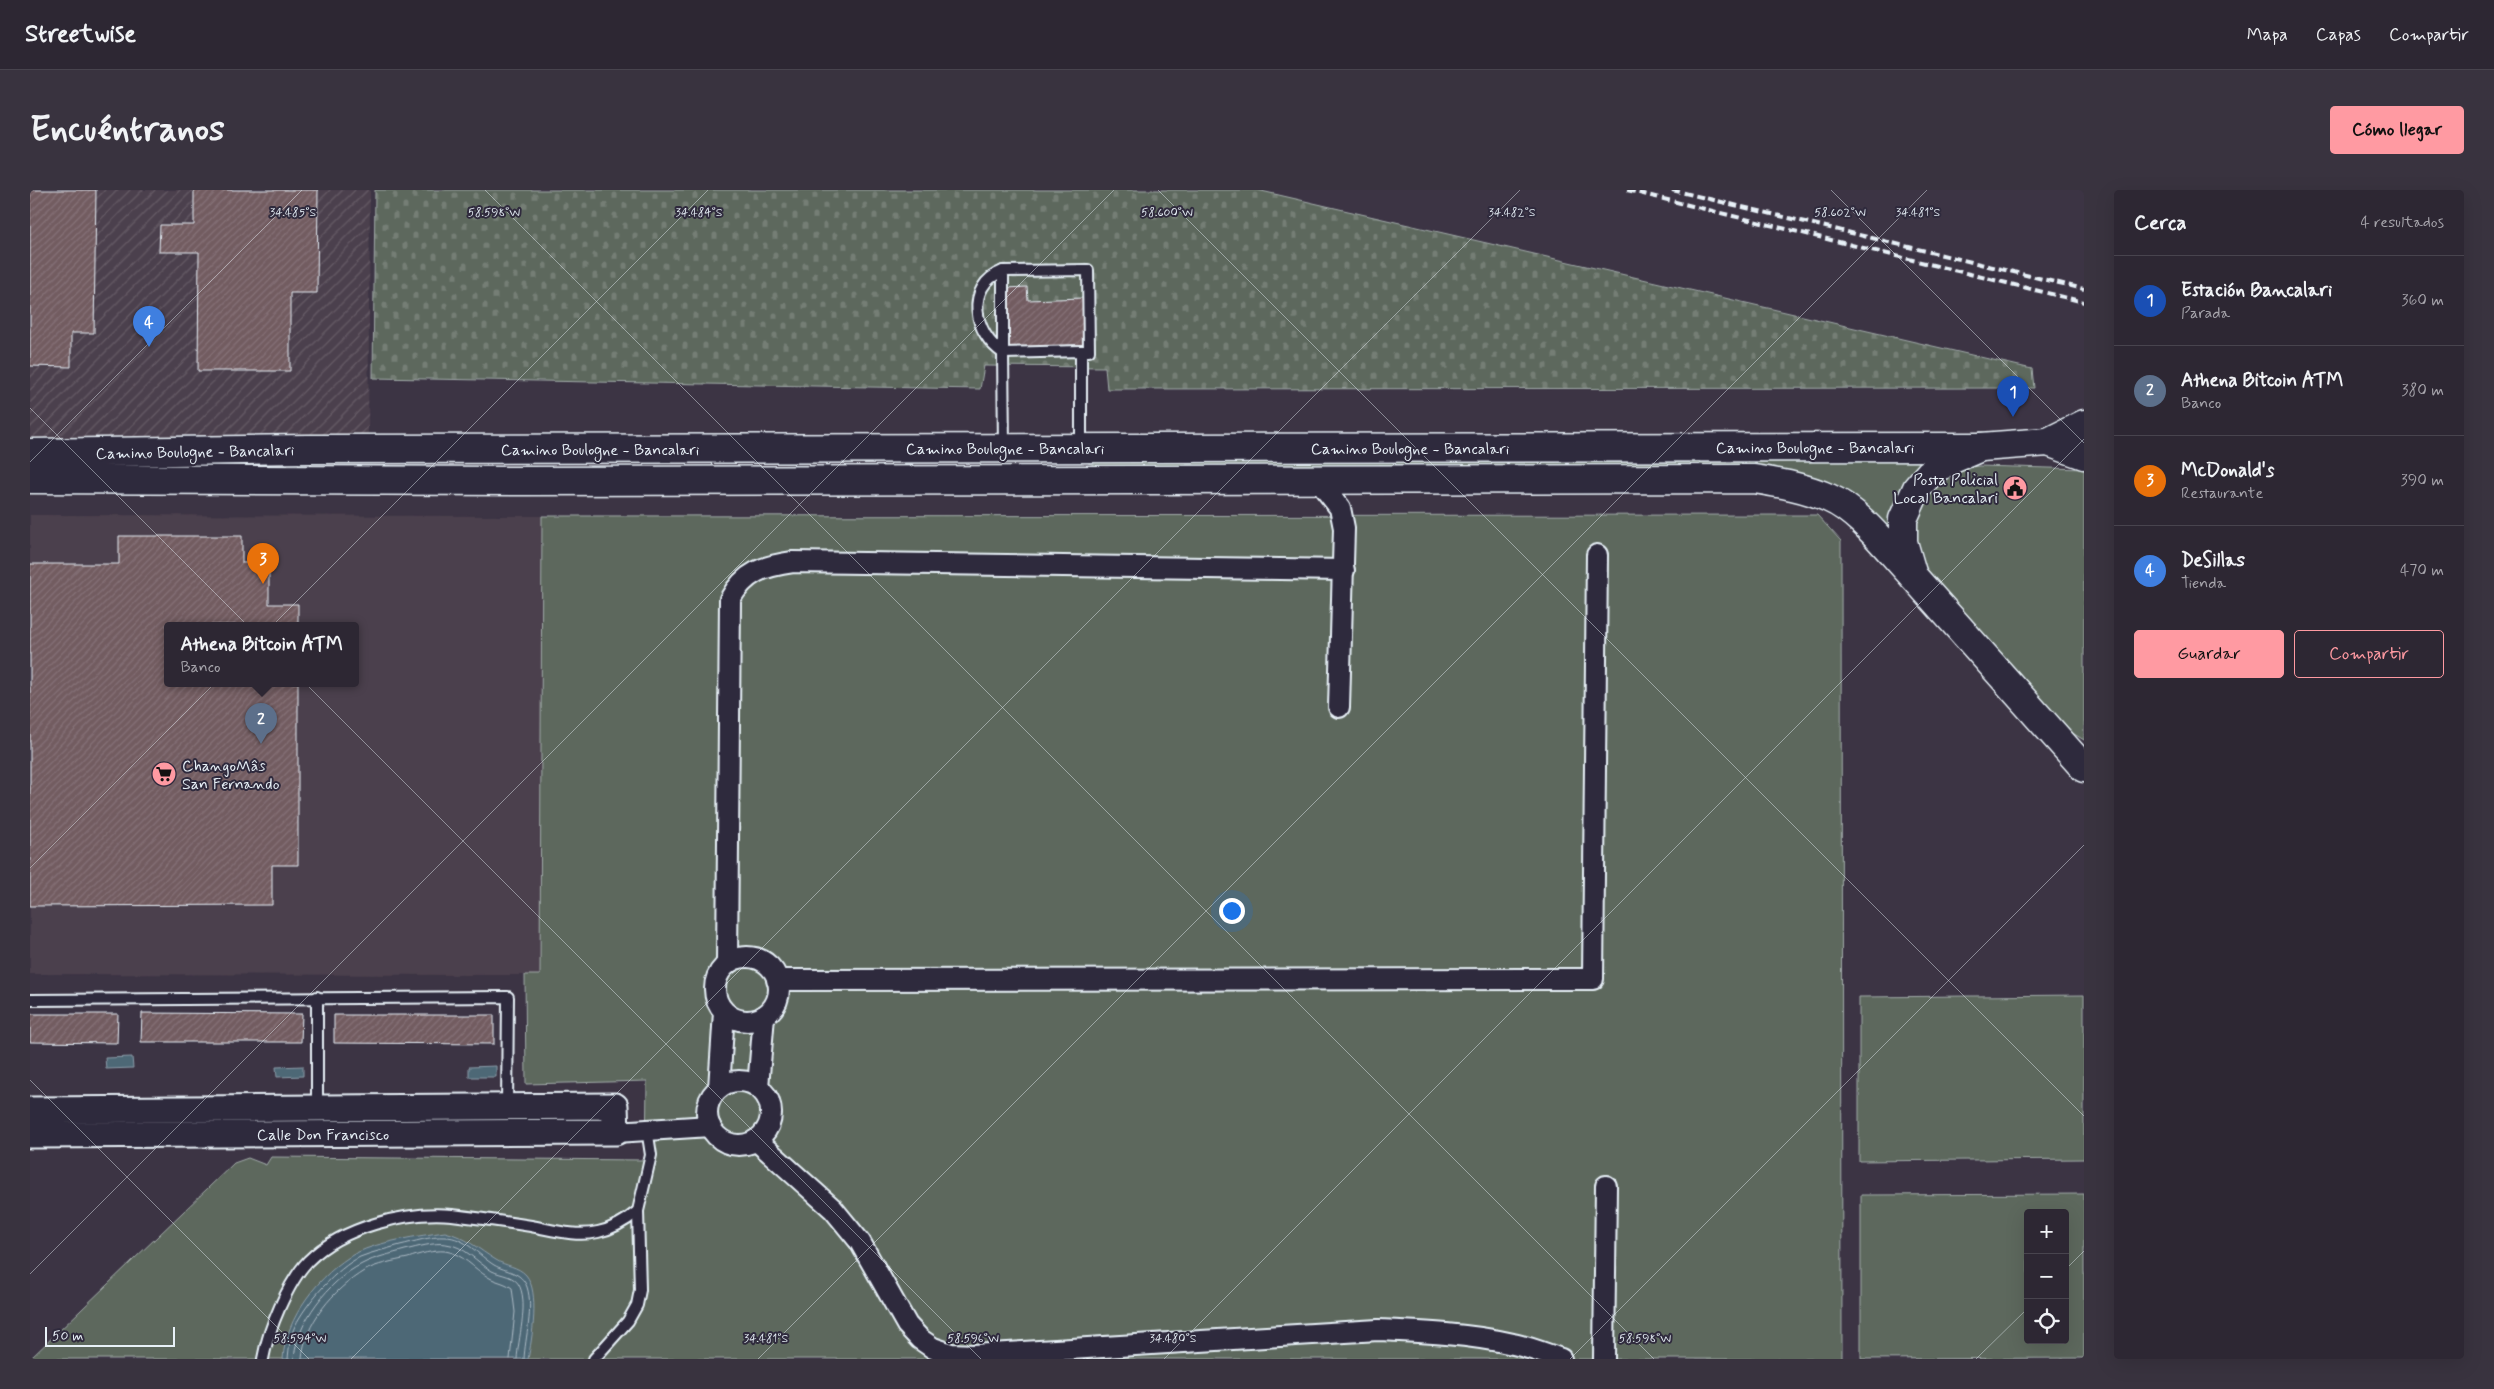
<!DOCTYPE html>
<html lang="es">
<meta charset="utf-8">
<style>
body{margin:0;font-family:Mynerve,sans-serif;background:#39333f;color:#f1f3f6}
.controls{position:absolute;right:15px;bottom:15px;display:grid;overflow:hidden;border-radius:5px;box-shadow:0 5px 20px #0002}
.controls button{width:45px;height:45px;display:grid;place-items:center;padding:0;border:0;border-bottom:1px solid #48444e;background:#2d2733;color:#f1f3f6;font:25px sans-serif}
.scale{position:absolute;left:15px;bottom:12px;width:130px;box-sizing:border-box;padding-left:5px;border:2px solid #e8f1f8;border-top:0;font-size:14px;line-height:18px;white-space:nowrap;color:#e8f1f8;-webkit-text-stroke:4px #2f2a3d;paint-order:stroke}
.you{position:absolute;left:1201px;top:720px;width:18px;height:18px;margin:-12px;border:4px solid #fff;border-radius:50%;background:#1a73e8;box-shadow:0 0 0 8px #1a73e833}
.badge{display:grid;place-items:center;width:32px;height:32px;border-radius:50%;background:#ff9aa2;color:#fff;font-size:16px;font-weight:700}
.pin{position:absolute;translate:-50% -41px;filter:drop-shadow(0 1px 2px #0008)}
.pin::after{content:'';position:absolute;top:26px;width:18px;height:15px;background:inherit;clip-path:polygon(0 0,100% 0,50% 100%)}
.popup{position:absolute;left:134px;top:432px;width:195px;height:65px;box-sizing:border-box;display:grid;place-content:center;border-radius:5px;background:#2d2733;filter:drop-shadow(0 1px 4px #0005);font-size:16px;white-space:nowrap;color:#a7a5ac}
.popup b{font-size:19px;color:#f1f3f6}
.popup::after{content:'';position:absolute;left:50%;top:100%;margin-left:-10px;border:10px solid transparent;border-top-color:#2d2733}
.list{margin:0;padding:0;list-style:none}
h2{display:flex;justify-content:space-between;align-items:center;height:65px;margin:0;padding:0 20px;font-size:21px}
h2 small{font-size:16px;font-weight:400;color:#a7a5ac}
.list li{display:grid;grid-template-columns:32px 1fr auto;gap:15px;align-items:center;box-sizing:border-box;height:90px;padding:0 20px;border-top:1px solid #48444e}
.list b{display:block;font-size:19px;white-space:nowrap}
.list p{margin:0;font-size:16px;white-space:nowrap;color:#a7a5ac}
.list em{font-size:16px;font-style:normal;color:#a7a5ac}
.actions{display:flex;gap:10px;padding:15px 20px}
.actions a{flex:1;padding:11px 0;border:1px solid #ff9aa2;border-radius:5px;text-align:center;font-size:18px;color:#ff9aa2}
.actions .main{background:#ff9aa2;color:#111}
.icon{flex:none;width:28px;height:28px;fill:none;stroke:currentColor;stroke-width:2;stroke-linecap:round;stroke-linejoin:round}
.map{position:relative;flex:none;width:2054px;height:1169px;overflow:hidden;border-radius:5px}
header{display:flex;align-items:center;gap:30px;box-sizing:border-box;height:70px;padding:0 25px;background:#2d2733;border-bottom:1px solid #48444e}
header strong{font-size:24px}
nav{display:flex;gap:28px;margin-inline-start:auto;font-size:18px}
.intro{display:flex;align-items:center;justify-content:space-between;box-sizing:border-box;height:120px;padding:0 30px}
h1{margin:0;font-size:35px}
.button{padding:12px 22px;border-radius:5px;background:#ff9aa2;color:#111;font-size:18px;font-weight:700}
main{display:flex;gap:30px;padding:0 30px}
aside{flex:1;background:#2d2733;border-radius:5px;box-shadow:0 5px 20px #0002}
.map>svg:first-child{display:block}
.built{fill:#4c404d;fill-rule:evenodd}
.industrial{fill:url(#industrial-furrows)}
.green{fill:#5d685d;stroke:#a2acaa;fill-rule:evenodd}
.cemetery{fill:url(#cemetery-stones);stroke:#a2acaa}
.water{fill:#4e6776;stroke:#8c9eaa}
.lines{fill:none;stroke-linecap:round;stroke-linejoin:round}
.shore{stroke:#aabac4;stroke-width:1}
.building{fill:url(#building-hatch);stroke:#e8f1f8}
.service-casing{stroke:#e8f1f8;stroke-width:14}
.minor-casing{stroke:#e8f1f8;stroke-width:24}
.tertiary-casing{stroke:#e8f1f8;stroke-width:29}
.secondary-casing{stroke:#e8f1f8;stroke-width:31}
.primary-casing{stroke:#e8f1f8;stroke-width:31}
.service{stroke:#2f2a3d;stroke-width:10}
.minor{stroke:#2f2a3d;stroke-width:20}
.tertiary{stroke:#2f2a3d;stroke-width:25}
.secondary{stroke:#2f2a3d;stroke-width:28}
.primary{stroke:#2f2a3d;stroke-width:28}
.rail{stroke:#e8f1f8;stroke-width:4;stroke-dasharray:8 4;stroke-linecap:butt}
.ticks{fill:none;stroke:#e8f1f8;stroke-width:1;stroke-opacity:0.45}
.labels{text-anchor:middle;stroke-width:4;stroke-linejoin:round;paint-order:stroke}
.street-label{font-size:16px;fill:#e8f1f8;stroke:#2f2a3d}
.poi-label{font-size:16px;fill:#e8f1f8;stroke:#2f2a3d;text-anchor:end}
.ticks-label{font-size:12px;text-anchor:middle;fill:#e8f1f8;stroke:#2f2a3d;stroke-width:4;stroke-linejoin:round;paint-order:stroke}
</style>
<header>
<strong>Streetwise</strong>
<nav><a>Mapa</a><a>Capas</a><a>Compartir</a></nav>
</header>
<div class="intro"><h1>Encuéntranos</h1><a class="button">Cómo llegar</a></div>
<main>
<div class="map">
<svg width="2054" height="1169" viewBox="0 0 2054 1169">
<defs>
<pattern id="industrial-furrows" width="10" height="10" patternUnits="userSpaceOnUse" patternTransform="scale(1.25)"><rect width="10" height="10" fill="#4c404d"/><path d="M-1 1l2-2M0 10L10 0M9 11l2-2" fill="none" stroke="#665c67"/></pattern>
<pattern id="cemetery-stones" width="16" height="16" patternUnits="userSpaceOnUse" patternTransform="scale(1.25)"><rect width="16" height="16" fill="#5d685d"/><path d="M2 7V4a2 2 0 0 1 4 0v3zM10 15v-3a2 2 0 0 1 4 0v3z" fill="#747e75"/></pattern>
<pattern id="building-hatch" width="6" height="6" patternUnits="userSpaceOnUse" patternTransform="scale(1.25)"><rect width="6" height="6" fill="#725b61"/><path d="M-1 1l2-2M0 6l6-6M5 7l2-2" fill="none" stroke="#867378"/></pattern>
</defs>
<rect width="100%" height="100%" fill="#3c3444"/>
<filter id="ink" filterUnits="userSpaceOnUse"><feTurbulence type="fractalNoise" baseFrequency=".02" numOctaves="2"/><feDisplacementMap in="SourceGraphic" scale="10" xChannelSelector="R" yChannelSelector="G"/><feConvolveMatrix kernelMatrix="1 2 1 2 8 2 1 2 1" color-interpolation-filters="sRGB"/></filter>
<g filter="url(#ink)">
<path class="built" d="M0,325L512,326L510,785L0,784ZM137,435H325V493H137Z"/>
<path class="industrial" d="M0,0H340L338,250H0Z"/>
<g class="green">
<path d="M1900,263L1860,337L1816,304L1068,276L1058,273L1059,269Z"/>
<path d="M1949,276L2054,279V550L2031,536L1897,379C1891,367 1886,356 1885,342C1881,308 1917,278 1949,276Z"/>
<path d="M1787,325L1811,351L1812,1169H0L204,973L218,968L236,975L241,967L616,970L617,891L496,894L495,785H510L512,326Z"/>
<path d="M2054,805V969L1829,971V807Z"/>
<path d="M2054,1004V1168L1831,1169V1005ZM1998,1023H2035V1150H1998Z"/>
</g>
<path class="cemetery" d="M345,0H1227L2002,179L2004,198L1077,199L1075,177L954,176L950,199L343,188Z"/>
<g class="water">
<path d="M102,867L103,878L76,879L75,868Z"/>
<path d="M273,876V886L247,887L246,877Z"/>
<path d="M466,876V887H439V877Z"/>
<path d="M415,1042C436,1047 448,1059 466,1070C475,1076 488,1076 496,1085C510,1101 502,1150 498,1169H253C255,1128 290,1083 326,1063C351,1051 388,1046 415,1042Z"/>
</g>
<g class="lines">
<g class="shore">
<path d="M258,1169C259,1158 260,1146 265,1136C276,1113 307,1078 330,1067C342,1062 357,1059 370,1055C384,1052 400,1046 415,1047C435,1047 448,1065 464,1075C476,1082 491,1081 497,1097C504,1119 495,1147 494,1169"/>
<path d="M264,1169C266,1133 299,1090 332,1074C345,1067 361,1064 375,1060C388,1057 404,1052 416,1054C435,1056 446,1072 462,1081C472,1086 485,1085 490,1097C498,1116 488,1149 487,1169"/>
<path d="M272,1169C274,1133 304,1099 334,1081C346,1074 364,1071 378,1068C389,1064 404,1060 415,1061C432,1063 444,1079 458,1087C466,1092 474,1092 482,1098L485,1122L480,1169"/>
</g>
</g>
<g class="building">
<path d="M0,0H66L64,143H41V177L0,176Z"/>
<path d="M164,0H288L287,103H260V181H168L169,62H129L130,35H164Z"/>
<path d="M997,97L998,110L1053,108L1055,155L978,158L976,98Z"/>
<path d="M89,346H212V373L239,372V414H268V435H137V493H268V675H242V715L0,716V374H89Z"/>
<path d="M112,823L272,824L271,852H111Z"/>
<path d="M0,824H88L87,853L0,852Z"/>
<path d="M304,825H464V854L304,853Z"/>
</g>
<g class="lines">
<defs>
<g id="service">
<path d="M973,81C934,96 944,144 973,163L974,257"/>
<path d="M1051,257V161L973,163V81L1058,80L1059,161H1051"/>
<path d="M287,807V918"/>
<path d="M0,810L478,807L477,917"/>
<path d="M233,1169C238,1140 258,1092 278,1071C312,1037 376,1021 422,1025C448,1028 475,1032 501,1036C523,1040 546,1047 568,1042C583,1039 597,1030 608,1021"/>
<path d="M564,1169L598,1131L607,1115L610,1100L608,1021L621,965L617,939"/>
</g>
<g id="minor">
<path d="M1288,290L1310,318L1314,338L1309,517"/>
<circle cx="717" cy="799" r="32"/>
<path d="M697,774L700,409C715,382 734,376 763,372L1314,380"/>
<path d="M747,790L1563,789L1567,365"/>
<circle cx="709" cy="923" r="32"/>
<path d="M728,897L734,826"/>
<path d="M689,898L694,822"/>
<path d="M586,942L680,936"/>
<path d="M726,950L803,1019L830,1052L877,1135L890,1149L903,1158L921,1164L944,1165L1348,1140C1393,1142 1439,1144 1483,1154C1499,1157 1516,1164 1531,1169"/>
<path d="M1574,1169L1576,996"/>
</g>
<path id="tertiary" d="M0,920L585,916L586,942L0,945"/>
<g id="secondary">
<path d="M0,263L278,259L1951,257"/>
<path d="M0,289L494,291L1724,289C1749,293 1775,297 1799,308C1830,321 1859,361 1883,386"/>
</g>
<g id="primary">
<path d="M2018,252L2054,234"/>
<path d="M2054,265L2018,252L1951,257L1916,272L1899,284L1887,298L1873,329V352L1883,386L2054,578"/>
</g>
</defs>
<use href="#service" class="service-casing"/>
<use href="#minor" class="minor-casing"/>
<use href="#tertiary" class="tertiary-casing"/>
<use href="#secondary" class="secondary-casing"/>
<use href="#primary" class="primary-casing"/>
<use href="#service" class="service"/>
<use href="#minor" class="minor"/>
<use href="#tertiary" class="tertiary"/>
<use href="#secondary" class="secondary"/>
<use href="#primary" class="primary"/>
<g class="rail">
<path d="M1597,0L2054,112"/>
<path d="M1642,0L2054,99"/>
</g>
</g>
</g>
<path class="ticks" d="M455,0L1624,1169M1128,0L2054,926M1801,0L2054,253M0,218L951,1169M0,272L272,0M0,678L678,0M0,890L279,1169M2035,1080L2054,1061M0,1084L1084,0M321,1169L1490,0M728,1169L1897,0M1134,1169L2054,249M1540,1169L2054,655M1946,1169L1998,1118"/>
<defs>
<symbol id="civic-disc" viewBox="-11 -11 22 22"><circle r="9.5" fill="#ff9aa2" stroke="#2f2a3d"/><path d="M-.6-6.5H3V-4.5H.6V-3L4-1V1h2V6H-6V1h2V-1L-.6-3ZM-1.2 2.5V6h2.4V2.5Z" fill="#111"/></symbol>
<symbol id="supermarket-disc" viewBox="-11 -11 22 22"><circle r="9.5" fill="#ff9aa2" stroke="#2f2a3d"/><path d="M-6-5.5h2.5l.6 2H6L4.5 2H-2.5L-4.4-4H-6ZM-1.5 3.2a1.3 1.3 0 1 0 .1 0ZM3 3.2a1.3 1.3 0 1 0 .1 0Z" fill="#111"/></symbol>
</defs>
<g fill-rule="evenodd">
<use href="#civic-disc" x="1971" y="284" width="28" height="28"/>
<use href="#supermarket-disc" x="120" y="570" width="28" height="28"/>
</g>
<g class="labels">
<g class="street-label">
<text x="1785" y="263">Camino Boulogne - Bancalari</text>
<text x="975" y="264">Camino Boulogne - Bancalari</text>
<text x="1380" y="264">Camino Boulogne - Bancalari</text>
<text x="570" y="265">Camino Boulogne - Bancalari</text>
<text transform="translate(165 261) rotate(-1)" y="6">Camino Boulogne - Bancalari</text>
<text x="293" y="950">Calle Don Francisco</text>
</g>
<g class="poi-label">
<text x="1968" y="295">Posta Policial<tspan x="1968" dy="18">Local Bancalari</tspan></text>
<text x="152" y="581" text-anchor="start">ChangoMâs<tspan x="152" dy="18">San Fernando</tspan></text>
</g>
</g>
<g class="ticks-label">
<text x="263" y="26">34.485°S</text>
<text x="464" y="26">58.598°W</text>
<text x="669" y="26">34.484°S</text>
<text x="1137" y="26">58.600°W</text>
<text x="1482" y="26">34.482°S</text>
<text x="1810" y="26">58.602°W</text>
<text x="1888" y="26">34.481°S</text>
<text x="270" y="1152">58.594°W</text>
<text x="736" y="1152">34.481°S</text>
<text x="1143" y="1152">34.480°S</text>
<text x="943" y="1152">58.596°W</text>
<text x="1615" y="1152">58.598°W</text>
</g>
</svg>
<div class="controls">
<button>+</button>
<button>−</button>
<button><svg class="icon" aria-label="locate" viewBox="0 0 24 24"><circle cx="12" cy="12" r="6"/><path d="M12 2v4M12 18v4M2 12h4M18 12h4"/></svg></button>
</div>
<div class="scale">50 m</div>
<div class="you"></div>
<div class="pin badge" style="left:1983px;top:227px;background:#1a4fb4">1</div>
<div class="pin badge" style="left:231px;top:554px;background:#5c6f8a">2</div>
<div class="popup"><b>Athena Bitcoin ATM</b>Banco</div>
<div class="pin badge" style="left:233px;top:394px;background:#e8710a">3</div>
<div class="pin badge" style="left:119px;top:157px;background:#3f7fe0">4</div>
</div>
<aside>
<h2>Cerca<small>4 resultados</small></h2>
<ul class="list">
<li><span class="badge" style="background:#1a4fb4">1</span><div><b>Estación Bancalari</b><p>Parada</p></div><em>360 m</em></li>
<li><span class="badge" style="background:#5c6f8a">2</span><div><b>Athena Bitcoin ATM</b><p>Banco</p></div><em>380 m</em></li>
<li><span class="badge" style="background:#e8710a">3</span><div><b>McDonald's</b><p>Restaurante</p></div><em>390 m</em></li>
<li><span class="badge" style="background:#3f7fe0">4</span><div><b>DeSillas</b><p>Tienda</p></div><em>470 m</em></li>
</ul>
<div class="actions"><a class="main">Guardar</a><a>Compartir</a></div>
</aside>
</main>
